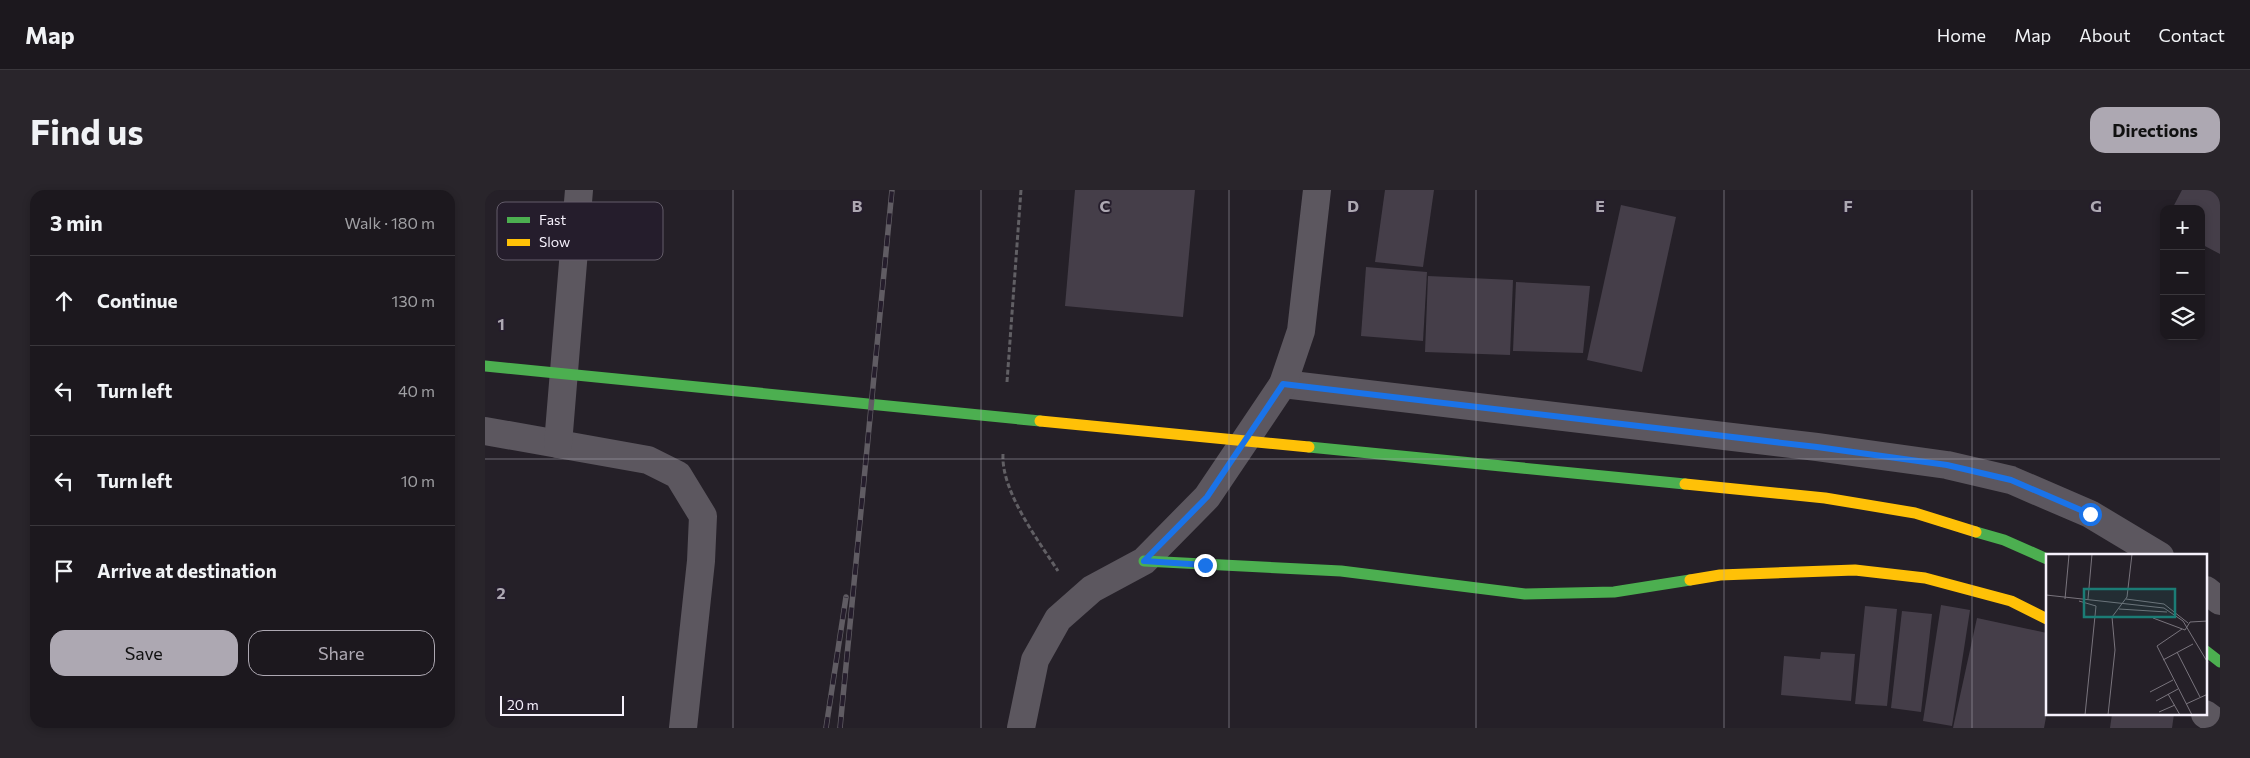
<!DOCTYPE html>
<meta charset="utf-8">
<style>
body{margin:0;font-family:Commissioner,sans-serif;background:#29252b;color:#f1f3f6}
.controls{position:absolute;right:15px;top:15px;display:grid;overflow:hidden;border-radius:10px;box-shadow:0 2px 8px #0003}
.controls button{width:45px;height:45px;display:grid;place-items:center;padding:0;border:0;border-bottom:1px solid #3a373c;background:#1c181e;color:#f1f3f6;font:25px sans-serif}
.scale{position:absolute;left:15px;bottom:12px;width:124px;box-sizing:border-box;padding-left:5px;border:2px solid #f6f1fc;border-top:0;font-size:14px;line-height:18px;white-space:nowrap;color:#f6f1fc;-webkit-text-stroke:4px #251d2c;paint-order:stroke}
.stop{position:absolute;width:15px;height:15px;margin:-11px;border:4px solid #1a73e8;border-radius:50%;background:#fff}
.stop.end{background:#1a73e8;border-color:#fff;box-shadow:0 1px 5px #0008}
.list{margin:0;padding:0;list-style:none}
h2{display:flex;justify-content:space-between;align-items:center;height:65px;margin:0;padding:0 20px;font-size:21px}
h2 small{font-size:16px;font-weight:400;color:#a0a0a4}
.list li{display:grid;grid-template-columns:32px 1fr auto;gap:15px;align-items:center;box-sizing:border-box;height:90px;padding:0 20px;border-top:1px solid #3a373c}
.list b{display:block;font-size:19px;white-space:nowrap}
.list em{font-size:16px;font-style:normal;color:#a0a0a4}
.actions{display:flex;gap:10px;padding:15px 20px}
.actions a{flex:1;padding:11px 0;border:1px solid #ada8b2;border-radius:15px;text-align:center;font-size:18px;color:#ada8b2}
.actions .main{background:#ada8b2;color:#111}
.icon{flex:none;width:28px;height:28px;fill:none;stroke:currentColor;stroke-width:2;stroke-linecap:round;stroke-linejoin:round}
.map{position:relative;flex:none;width:1735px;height:538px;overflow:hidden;border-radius:15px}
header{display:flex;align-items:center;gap:30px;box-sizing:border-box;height:70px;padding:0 25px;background:#1c181e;border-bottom:1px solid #3a373c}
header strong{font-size:24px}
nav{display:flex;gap:28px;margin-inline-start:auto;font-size:18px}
.intro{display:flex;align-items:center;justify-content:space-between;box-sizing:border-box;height:120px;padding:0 30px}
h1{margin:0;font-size:35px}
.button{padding:12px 22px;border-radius:15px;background:#ada8b2;color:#111;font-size:18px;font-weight:700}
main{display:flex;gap:30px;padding:0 30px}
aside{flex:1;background:#1c181e;border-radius:15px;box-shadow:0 2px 8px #0003}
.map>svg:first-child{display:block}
.building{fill:#453e49}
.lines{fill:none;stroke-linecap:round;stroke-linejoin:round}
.path{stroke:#615f64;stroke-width:3;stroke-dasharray:5 2.5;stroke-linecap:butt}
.street{stroke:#5c575f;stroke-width:28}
.fast{stroke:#4caf50;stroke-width:11}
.slow{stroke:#ffc107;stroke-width:11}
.rail-casing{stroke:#605c63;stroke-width:5.5}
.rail{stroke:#251d2c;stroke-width:4;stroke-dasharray:11;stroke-linecap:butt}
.route{stroke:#1a73e8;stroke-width:6}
.grid{fill:none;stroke:#ada8b2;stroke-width:1;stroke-opacity:0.55}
.inset-road{fill:none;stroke:#79747d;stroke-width:1}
.view{fill:#1b7c75;fill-opacity:0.15;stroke:#1b7c75;stroke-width:2.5}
.inset-edge{fill:none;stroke:#f6f1fc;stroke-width:2.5}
.key{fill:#251d2c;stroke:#645d6a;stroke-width:1}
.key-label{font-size:14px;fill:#f6f1fc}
.grid-label{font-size:16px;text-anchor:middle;font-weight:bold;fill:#ada8b2;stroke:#251d2c;stroke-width:4;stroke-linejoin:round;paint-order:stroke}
</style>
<header>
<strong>Map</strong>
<nav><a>Home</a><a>Map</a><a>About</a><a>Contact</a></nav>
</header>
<div class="intro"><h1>Find us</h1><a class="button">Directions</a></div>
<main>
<aside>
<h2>3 min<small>Walk · 180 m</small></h2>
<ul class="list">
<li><svg class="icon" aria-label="ahead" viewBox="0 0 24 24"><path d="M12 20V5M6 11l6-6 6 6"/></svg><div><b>Continue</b></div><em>130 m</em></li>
<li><svg class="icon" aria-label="left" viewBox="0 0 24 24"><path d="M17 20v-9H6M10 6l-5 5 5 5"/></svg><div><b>Turn left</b></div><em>40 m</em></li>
<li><svg class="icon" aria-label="left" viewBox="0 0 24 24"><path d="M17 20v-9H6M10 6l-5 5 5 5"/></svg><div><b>Turn left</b></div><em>10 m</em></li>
<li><svg class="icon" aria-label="arrive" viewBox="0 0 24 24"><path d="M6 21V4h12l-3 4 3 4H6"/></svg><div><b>Arrive at destination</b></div></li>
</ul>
<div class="actions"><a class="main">Save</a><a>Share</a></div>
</aside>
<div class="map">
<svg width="1735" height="538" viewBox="0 0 1735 538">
<rect width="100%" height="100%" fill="#252028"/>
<g class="building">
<path d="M590,0H710L698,127L580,116Z"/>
<path d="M900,0H949L938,77L890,72Z"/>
<path d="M1697,0H1728L1735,4V64L1716,54V19H1687Z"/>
<path d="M1136,15L1191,27L1157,182L1102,170Z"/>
<path d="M881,77L942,82L938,151L876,146Z"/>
<path d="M943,86L1028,90L1025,165L940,162Z"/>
<path d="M1031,92L1105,96L1098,163L1028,161Z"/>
<path d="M1456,415L1485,420L1467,536L1438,531Z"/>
<path d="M1380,416L1412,419L1402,516L1370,514Z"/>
<path d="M1417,421L1447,424L1436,522L1406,518Z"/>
<path d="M1492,428L1562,443V522L1559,538H1468Z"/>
<path d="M1336,462L1370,464L1366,511L1296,505L1299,466L1335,469Z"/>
<path d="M1627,524H1689L1687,538H1625Z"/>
</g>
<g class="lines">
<g class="path">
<path d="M522,192L536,0"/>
<path d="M518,264C516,301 553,350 573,381"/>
</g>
<g class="street">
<path d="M798,194L1332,257L1462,275L1526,290L1605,324L1675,366"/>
<path d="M0,241L163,270L193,285L218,326L216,371L198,538"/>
<path d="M73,254L94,0"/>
<path d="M1721,400L1735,411"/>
<path d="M1720,524L1734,534"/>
<path d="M536,538L550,470L573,429L607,399L659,371L722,307L798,194L816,141L832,0"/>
</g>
<g class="fast">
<path d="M0,176L555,231"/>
<path d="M824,257L1200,294"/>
<path d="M1491,342L1519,350L1562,369"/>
<path d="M659,371L856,381L1040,404L1129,402L1205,390"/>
<path d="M1721,461L1735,472"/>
</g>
<g class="slow">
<path d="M555,231L824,257"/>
<path d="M1200,294L1340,308L1430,323L1491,342"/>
<path d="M1205,390L1235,385L1370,380L1440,388L1526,411L1562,429"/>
</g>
<defs>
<g id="rail">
<path d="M341,538L361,407"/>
<path d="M355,538L407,0"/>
</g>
</defs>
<use href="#rail" class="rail-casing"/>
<use href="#rail" class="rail"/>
</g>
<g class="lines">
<path class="route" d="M720,375L659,371L722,307L798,194L1332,257L1462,275L1526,290L1605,324"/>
</g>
<path class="grid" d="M248,0V538M496,0V538M744,0V538M991,0V538M1239,0V538M1487,0V538M0,269H1735"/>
<g transform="translate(1561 364)">
<rect width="161" height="161" fill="#252028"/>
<path class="inset-road" d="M0,41L118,54L137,67L162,109M19,45L23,1L20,0M42,45L46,0M80,45L118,50L142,69M33,47L50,52L39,161M73,55L121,58M107,64L139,76L144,68L162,67M136,75L111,92L146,161M131,98L154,143M117,106L147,90M104,138L127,126M122,140L134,161M110,147L132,135M140,150L162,140M113,158L129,151M62,161L69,96L66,63L81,43L86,0"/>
<path class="view" d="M38,35H129V63H38Z"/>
<rect width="161" height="161" class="inset-edge"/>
</g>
<rect x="12" y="12" width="166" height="58" rx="8" class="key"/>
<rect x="22" y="27" width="23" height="6" fill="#4caf50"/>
<rect x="22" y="49" width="23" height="7" fill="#ffc107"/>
<g class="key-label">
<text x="54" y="35">Fast</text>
<text x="54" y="57">Slow</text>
</g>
<g class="grid-label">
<text x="372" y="22">B</text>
<text x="620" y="22">C</text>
<text x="868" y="22">D</text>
<text x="1115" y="22">E</text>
<text x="1363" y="22">F</text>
<text x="1611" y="22">G</text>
<text x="16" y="140">1</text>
<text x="16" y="409">2</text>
</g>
</svg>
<div class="controls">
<button>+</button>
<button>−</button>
<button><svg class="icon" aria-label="layers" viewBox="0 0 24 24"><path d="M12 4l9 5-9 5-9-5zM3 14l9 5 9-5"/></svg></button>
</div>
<div class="scale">20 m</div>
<div class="stop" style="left:1605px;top:324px"></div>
<div class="stop end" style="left:720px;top:375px"></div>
</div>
</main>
